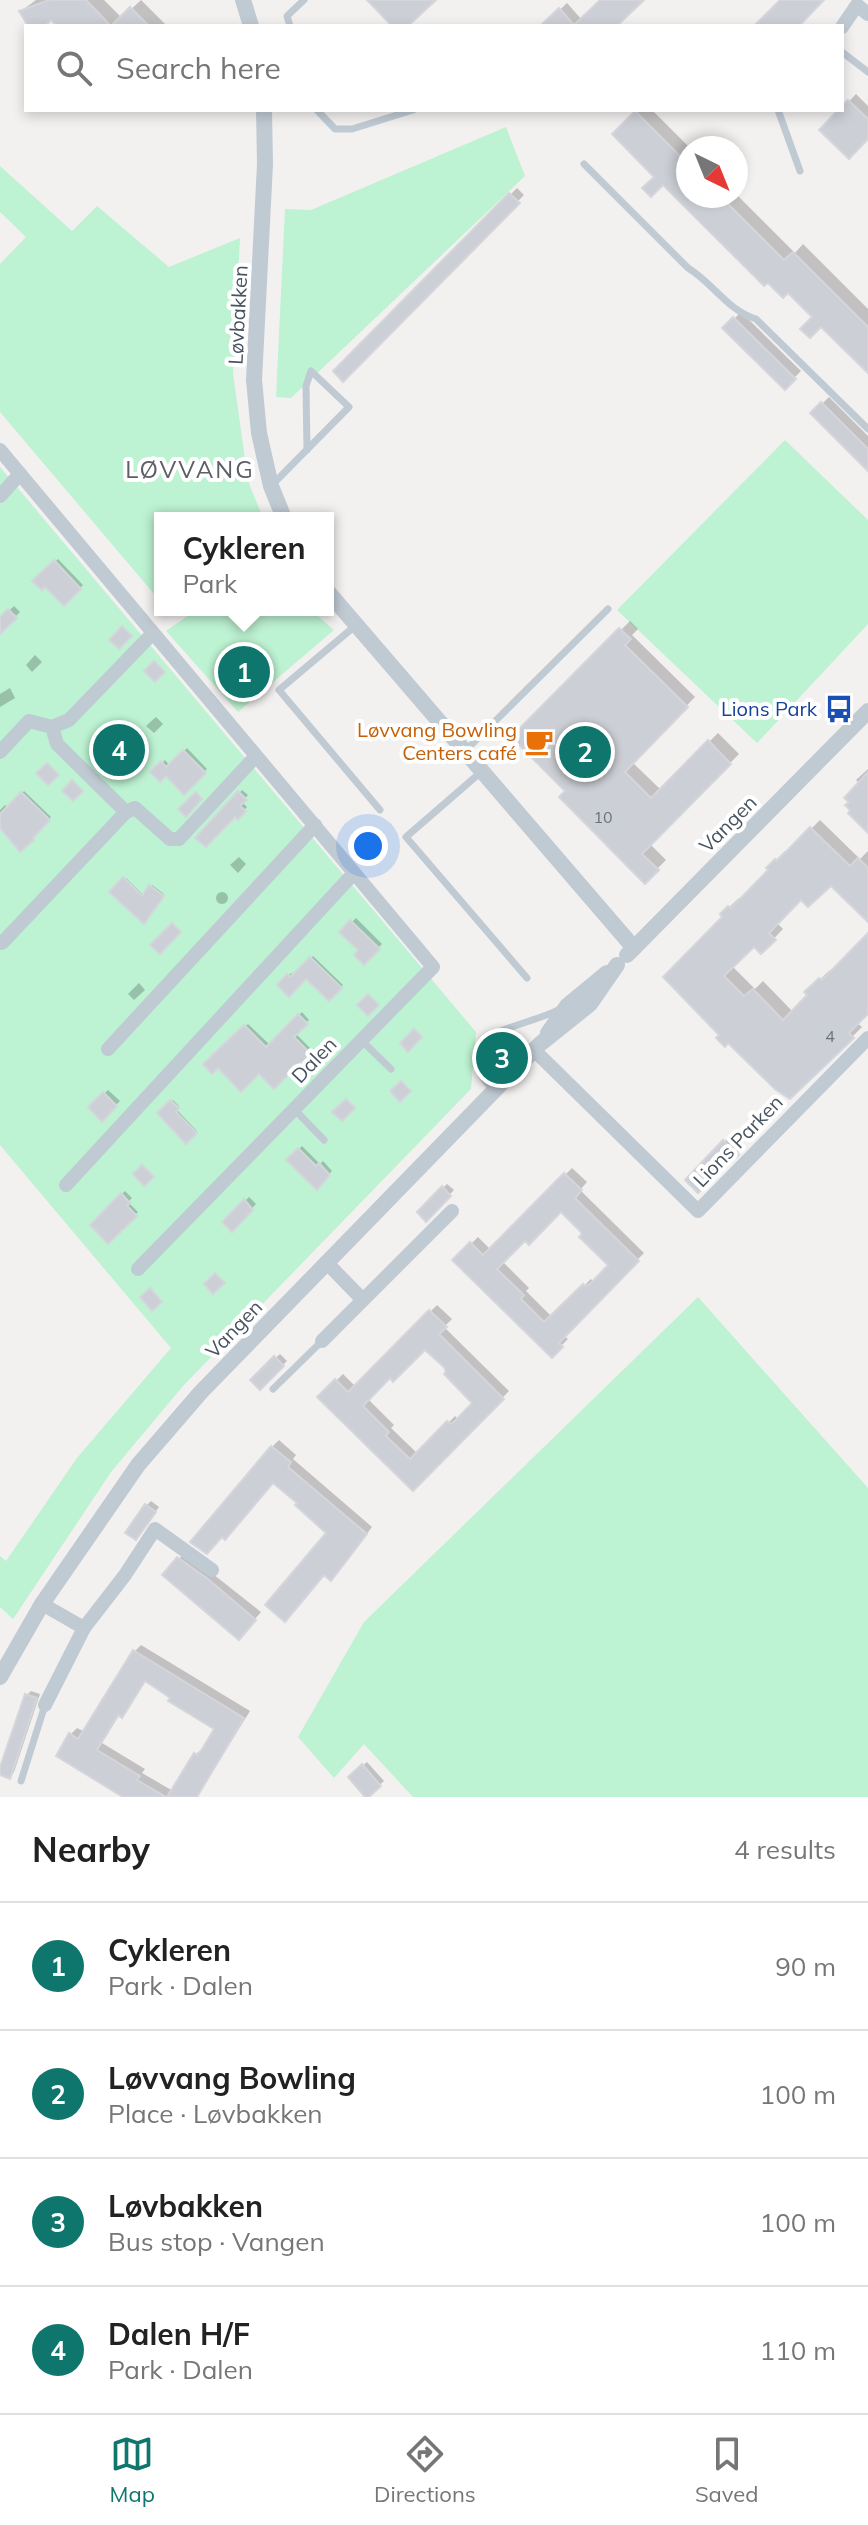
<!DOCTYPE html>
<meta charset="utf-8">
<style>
body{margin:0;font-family:Mulish,sans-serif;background:#f6f6f6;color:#222}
.compass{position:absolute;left:676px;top:136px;width:72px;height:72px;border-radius:50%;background:#fff;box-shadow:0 4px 12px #0003;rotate:137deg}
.you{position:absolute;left:368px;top:846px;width:28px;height:28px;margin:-20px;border:6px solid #fff;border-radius:50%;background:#1a73e8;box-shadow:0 0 0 12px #1a73e833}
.badge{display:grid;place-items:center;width:52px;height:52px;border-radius:50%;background:#0f766e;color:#fff;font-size:26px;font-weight:700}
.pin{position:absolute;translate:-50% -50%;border:4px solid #fff;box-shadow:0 2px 8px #0006}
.popup{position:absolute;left:154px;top:512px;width:180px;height:104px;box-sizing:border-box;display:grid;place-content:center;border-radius:0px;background:#fff;filter:drop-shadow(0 2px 6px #0005);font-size:26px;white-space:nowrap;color:#767676}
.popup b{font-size:30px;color:#222}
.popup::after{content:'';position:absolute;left:50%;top:100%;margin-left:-16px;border:16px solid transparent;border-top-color:#fff}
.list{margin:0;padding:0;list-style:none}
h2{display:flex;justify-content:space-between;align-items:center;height:104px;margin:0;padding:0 32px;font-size:34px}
h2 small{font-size:26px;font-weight:400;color:#767676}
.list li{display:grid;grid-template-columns:52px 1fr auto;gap:24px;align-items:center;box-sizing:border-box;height:128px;padding:0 32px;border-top:2px solid #e0e0e0}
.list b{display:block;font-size:30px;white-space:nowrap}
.list p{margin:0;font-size:26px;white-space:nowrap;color:#767676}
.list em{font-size:26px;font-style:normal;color:#767676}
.icon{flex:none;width:44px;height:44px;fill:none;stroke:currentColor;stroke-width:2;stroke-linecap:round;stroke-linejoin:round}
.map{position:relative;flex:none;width:868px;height:1797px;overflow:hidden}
.search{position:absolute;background:#fff;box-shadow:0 4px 12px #0003;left:24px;right:24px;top:24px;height:88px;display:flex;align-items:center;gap:20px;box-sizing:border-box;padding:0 28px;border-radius:0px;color:#767676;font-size:30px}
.sheet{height:616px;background:#fff}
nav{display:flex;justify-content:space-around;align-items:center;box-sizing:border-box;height:112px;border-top:2px solid #e0e0e0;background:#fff;font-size:22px;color:#767676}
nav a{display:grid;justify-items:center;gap:4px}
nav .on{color:#0f766e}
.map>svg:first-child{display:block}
.green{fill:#bdf2d2}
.shadow{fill:#0003;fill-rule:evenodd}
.building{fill:#cccfd5;stroke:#d4d6dc;stroke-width:2;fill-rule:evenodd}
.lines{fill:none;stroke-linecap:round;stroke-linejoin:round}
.service{stroke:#c0cad3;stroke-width:7}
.minor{stroke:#c0cad3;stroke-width:14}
.tertiary{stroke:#c0cad3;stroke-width:16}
.labels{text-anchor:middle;stroke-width:8;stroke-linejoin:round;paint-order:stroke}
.number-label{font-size:16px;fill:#68727c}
.street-label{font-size:20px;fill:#47535f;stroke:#fff}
.transit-label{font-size:20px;fill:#164399;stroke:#fff;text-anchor:end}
.food-label{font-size:20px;fill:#c56008;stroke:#fff;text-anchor:end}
.quarter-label{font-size:24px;letter-spacing:2px;fill:#5c6066;stroke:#fff}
</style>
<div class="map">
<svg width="868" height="1797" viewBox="0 0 868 1797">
<rect width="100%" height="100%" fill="#f3f0f0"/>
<g class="green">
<path d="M506,127L525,176L291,398L276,397L285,209L311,210Z"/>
<path d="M0,166L72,231L97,206L169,267L240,238L233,373L248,481L263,518H160V601L0,412V264L26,237L0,212Z"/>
<path d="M785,440L868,520V624L757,743L617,610Z"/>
<path d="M0,467L476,1032L471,1089L183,1386L111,1472L13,1619L0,1607V1556L6,1561L77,1458L171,1348L0,1145Z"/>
<path d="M196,610H311L334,630L238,712L166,631Z"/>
<path d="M698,1297L868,1488V1797H413L364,1744L334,1778L298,1737L364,1622Z"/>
</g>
<g class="shadow">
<path d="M36,0H104L122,18L141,0L165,24L60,26L51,17L43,26H30L21,11Z"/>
<path d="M603,0H641L614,26H543L567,3L582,20Z"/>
<path d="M856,94L868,106V137L841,110Z"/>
<path d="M639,110H652L690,148L688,196L736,194L795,253L803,244L868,309V370L788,291L656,177L615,134Z"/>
<path d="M517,188L524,195L343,379L335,371Z"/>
<path d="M741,312L801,371L785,387L725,328Z"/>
<path d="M829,397L868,436V469L813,413Z"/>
<path d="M58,559L83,585L64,604L45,585L35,581Z"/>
<path d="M14,606L20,612L5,627L0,619Z"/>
<path d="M630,621L638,629L632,635L695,697L632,762L661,790L718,733L739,754L650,844L666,860L645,881L568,791L514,737Z"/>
<path d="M35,655L42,662L32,672L26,665Z"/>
<path d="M10,688L15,698L0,707V694Z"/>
<path d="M156,717L163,724L154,733L146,726Z"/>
<path d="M187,748L207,769L184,792L166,774L153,772L165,760L170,766Z"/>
<path d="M868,769V830L859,783L856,780Z"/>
<path d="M242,790L248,795L242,802L247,807L237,817L235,815L198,838Z"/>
<path d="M24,791L51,817L20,849L0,823V810L5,805L8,808Z"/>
<path d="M820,820L860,859L868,851V920L831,884L801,898L776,922L783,929L761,952L754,945L732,966L755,989L763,981L793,1012L810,995L807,992L830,970L832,972L868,936V1011L857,1023L862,1027L803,1086L722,1035V914L739,898L741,900L771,870L769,868L776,860L785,851L787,853Z"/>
<path d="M239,857L246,864L238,873L230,865Z"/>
<path d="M126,878L144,896L152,885L164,894L144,921L112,892Z"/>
<circle cx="222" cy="898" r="6"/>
<path d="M356,918L382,944L364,962L361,950L342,932Z"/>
<path d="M313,956L343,985L329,998L306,976L280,985L291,973L294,976Z"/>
<path d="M139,983L145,990L134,1000L128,994Z"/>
<path d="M302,1012L309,1020L295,1033L322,1060L312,1070L301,1059L259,1071L206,1064L248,1024L270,1045Z"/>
<path d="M108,1090L120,1101L102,1119L91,1107Z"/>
<path d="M173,1100L179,1106L176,1109L197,1131L186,1141L160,1113Z"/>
<path d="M728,1138L740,1151L698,1190L688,1180Z"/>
<path d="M302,1146L320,1164L323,1161L332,1171L317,1187L289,1160Z"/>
<path d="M572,1168L587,1182L580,1190L644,1253L564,1336L568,1339L552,1355L455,1260L478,1237L491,1250ZM561,1209L611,1265L599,1277L593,1281L591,1279L552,1317L526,1291L529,1288L502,1261Z"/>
<path d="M447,1184L454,1190L426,1219L419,1212Z"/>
<path d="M125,1191L132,1198L128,1202L138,1212L108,1241L114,1202Z"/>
<path d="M249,1197L256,1204L232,1229L225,1222Z"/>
<path d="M437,1305L452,1319L444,1327L509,1391L413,1488L320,1397L343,1374L356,1387ZM425,1347L475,1403L463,1415L457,1418L455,1416L418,1454L391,1428L394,1425L368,1399L390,1376Z"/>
<path d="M280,1354L287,1361L260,1388L253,1380Z"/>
<path d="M279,1440L296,1455L293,1459L372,1527L338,1572L329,1532L272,1447Z"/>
<path d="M151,1501L159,1507L139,1534L147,1505Z"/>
<path d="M185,1552L261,1612L245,1631L179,1559Z"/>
<path d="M141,1645L250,1711L197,1797H127L71,1734L77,1728L85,1732L134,1652ZM146,1680L217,1729L205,1749L203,1748L196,1754L173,1791L142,1773L145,1769L102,1743L120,1714L128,1708Z"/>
<path d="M31,1691L40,1694L14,1772L10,1777L0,1773L27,1695Z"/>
<path d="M367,1762L384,1781L367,1796L350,1777Z"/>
</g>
<g class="building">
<path d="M49,0H86L111,26L130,7L149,26H57L51,20L45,26H28L19,11Z"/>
<path d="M367,0H436L408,26H392Z"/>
<path d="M600,0H644L617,26H540L559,8L574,25Z"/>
<path d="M780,0H824L799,26H754Z"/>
<path d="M848,100L868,119V139L849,159L819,130L838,110H842V106Z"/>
<path d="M635,111L688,164V196H720L784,260L793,252L868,327V373L821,327L810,338L800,329L812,317L788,293L783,298L768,283L764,286L663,185L651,197L642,188L654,177L612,134Z"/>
<path d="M509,193L520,203L343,382L333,371Z"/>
<path d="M733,317L796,379L785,390L722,328Z"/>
<path d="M821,402L868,449V471L810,413Z"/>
<path d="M54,560L81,589L64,606L45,587L42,590L32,581Z"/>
<path d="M8,609L17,618L0,634V617Z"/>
<path d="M122,626L132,636L119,649L109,640Z"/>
<path d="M619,628L631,639L625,645L688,707L625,772L651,798L708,740L731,764L642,854L659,870L645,884L559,797L565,791L511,737Z"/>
<path d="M154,661L165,672L155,682L144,671Z"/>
<path d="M183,750L206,773L184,795L166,776L160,782L150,772L161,761L166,767Z"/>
<path d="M120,756L129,766L116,779L107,769Z"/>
<path d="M47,763L59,775L48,785L36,773Z"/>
<path d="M868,772V833L848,813L850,810L845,805L849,802L844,798Z"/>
<path d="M72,780L83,791L73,801L62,791Z"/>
<path d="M238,791L247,800L240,806L246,811L238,820L235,817L206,847L195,838Z"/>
<path d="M21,792L50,820L33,838L34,840L20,852L0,828V814Z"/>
<path d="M196,792L202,799L186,817L178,809Z"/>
<path d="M810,827L850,866L858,858L868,868V922L831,886L808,907L801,900L769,933L776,940L761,954L754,947L724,976L744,996L753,989L783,1020L807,995L804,992L819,978L822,980L868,933V1014L849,1033L854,1038L790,1099L776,1090L728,1043L725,1047L716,1038L719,1035L663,977L722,917L720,914L728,906L731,908L768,870L766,868L775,859L777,861Z"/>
<path d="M123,877L142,896L149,885L164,896L144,924L109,892Z"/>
<path d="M350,920L380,949L364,965L354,955L358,950L339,932Z"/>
<path d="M172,923L181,932L160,954L150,945Z"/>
<path d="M310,957L342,988L329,1001L306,979L289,997L277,985L287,974L290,977Z"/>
<path d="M368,994L379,1005L368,1016L357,1005Z"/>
<path d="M298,1014L308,1024L294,1037L321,1064L312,1073L301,1062L274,1089L259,1074L241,1092L218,1068L212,1074L203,1064L244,1025L266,1047Z"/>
<path d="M414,1029L422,1037L408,1052L400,1043Z"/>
<path d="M401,1081L411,1091L400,1102L390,1091Z"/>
<path d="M103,1092L117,1106L102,1122L88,1107Z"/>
<path d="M346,1099L355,1108L342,1121L332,1112Z"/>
<path d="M170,1100L179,1108L176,1112L197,1133L186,1144L157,1113Z"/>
<path d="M723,1140L739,1155L698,1193L685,1180Z"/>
<path d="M298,1148L316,1166L319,1163L330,1175L317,1190L286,1160Z"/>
<path d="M142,1165L154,1177L144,1186L133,1174Z"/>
<path d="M564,1173L582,1190L575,1198L639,1261L559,1343L563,1347L552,1358L452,1260L470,1242L483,1255ZM561,1212L579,1230L582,1234L579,1237L608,1265L590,1284L585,1286L583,1284L544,1322L521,1299L524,1295L497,1269L525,1241L529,1245Z"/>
<path d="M442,1186L451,1196L426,1222L417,1212Z"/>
<path d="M121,1193L130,1203L127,1206L137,1216L108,1244L90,1225Z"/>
<path d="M244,1199L253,1210L232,1232L222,1222Z"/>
<path d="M215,1273L225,1283L213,1294L204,1284Z"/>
<path d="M150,1288L162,1302L152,1311L140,1297Z"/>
<path d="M429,1310L447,1327L439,1334L504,1399L413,1491L317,1397L335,1379L348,1392ZM425,1350L444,1367L446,1372L444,1374L472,1403L455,1421L450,1424L447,1421L410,1459L386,1436L389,1432L363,1406L390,1378L393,1382Z"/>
<path d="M274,1356L284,1366L260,1390L250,1380Z"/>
<path d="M271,1446L291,1462L288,1467L367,1534L331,1581L324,1575L285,1622L265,1605L326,1533L295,1505L297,1503L273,1483L225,1540L222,1537L207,1554L190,1542Z"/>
<path d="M145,1504L156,1512L136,1540L125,1533Z"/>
<path d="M177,1557L208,1579L256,1620L239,1640L162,1575Z"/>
<path d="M133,1650L244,1718L197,1797H167L194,1753L197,1755L201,1751L214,1729L168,1701L170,1698L166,1695L145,1681L122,1718L118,1715L97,1750L140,1776L137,1780L166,1797H123L56,1756L69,1733L78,1739Z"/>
<path d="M25,1694L37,1698L10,1779L0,1775V1767Z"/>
<path d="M362,1764L381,1786L369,1797H365L348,1777Z"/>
</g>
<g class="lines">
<g class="service">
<path d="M290,26L287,16L304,0"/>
<path d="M842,52L868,72"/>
<path d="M317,110L335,129H352L413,110"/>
<path d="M778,110L800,171"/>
<path d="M584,164L688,268C713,283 728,311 756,319L868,429"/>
<path d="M273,484L349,407L311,371L306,386L307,450"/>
<path d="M355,626L279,690L380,810"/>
<path d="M465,751L608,609"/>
<path d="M481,772L406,837L527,978"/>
<path d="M361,1040L391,1069"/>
<path d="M493,1090C439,1033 521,1029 558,1010"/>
<path d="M294,1109L324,1140"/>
<path d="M273,1389L322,1341"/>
<path d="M21,1781L45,1705"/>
</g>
<g class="minor">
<path d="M842,27L857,5L868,14"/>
<path d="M0,450L433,967L138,1269"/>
<path d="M0,496L20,474"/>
<path d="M52,727L69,720L152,634"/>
<path d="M0,752L29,721L52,727L57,744L126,812"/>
<path d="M2,943L126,812L135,808L170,839H179L255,757"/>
<path d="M108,1049L315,825"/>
<path d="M534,1050L698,1211L868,1038"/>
<path d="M66,1185L354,873"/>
<path d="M326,1262L362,1299"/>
<path d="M322,1341L452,1211"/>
<path d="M42,1604L84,1628"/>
<path d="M45,1705L84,1628L125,1575L155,1529L212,1570"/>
</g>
<g class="tertiary">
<path d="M243,0L251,26"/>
<path d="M264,110L265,164L254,380L259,433L271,486L284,518"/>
<path d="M328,592L634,948"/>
<path d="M627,955L868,711"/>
<path d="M548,1033L567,1006L607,973"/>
<path d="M0,1677L42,1604L138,1465L201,1392L494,1091L540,1044L590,1004L617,965"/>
</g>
</g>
<defs>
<symbol id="bus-bare" viewBox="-9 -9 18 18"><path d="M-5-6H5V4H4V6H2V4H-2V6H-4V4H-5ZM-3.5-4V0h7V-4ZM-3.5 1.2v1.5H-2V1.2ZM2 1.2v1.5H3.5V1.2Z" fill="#1a4fb4" stroke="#fff" stroke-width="2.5" paint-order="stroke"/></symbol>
<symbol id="cafe-bare" viewBox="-9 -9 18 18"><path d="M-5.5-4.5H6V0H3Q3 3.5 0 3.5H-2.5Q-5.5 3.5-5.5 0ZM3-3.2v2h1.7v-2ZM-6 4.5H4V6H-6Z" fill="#e8710a" stroke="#fff" stroke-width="2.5" paint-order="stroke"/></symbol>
</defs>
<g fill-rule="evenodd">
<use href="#bus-bare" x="819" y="689" width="40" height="40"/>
<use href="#cafe-bare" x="519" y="722" width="40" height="40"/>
</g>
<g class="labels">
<g class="number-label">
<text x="603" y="823">10</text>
<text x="830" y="1042">4</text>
</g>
<g class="street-label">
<text transform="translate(238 315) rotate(-87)" y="7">Løvbakken</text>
<text transform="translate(728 824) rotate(-45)" y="7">Vangen</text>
<text transform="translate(314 1060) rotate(-46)" y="7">Dalen</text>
<text transform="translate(738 1141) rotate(-46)" y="7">Lions Parken</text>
<text transform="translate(234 1329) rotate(-46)" y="7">Vangen</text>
</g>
<g class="transit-label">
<text x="817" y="716">Lions Park</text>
</g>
<g class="food-label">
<text x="517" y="737">Løvvang Bowling<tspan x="517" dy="23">Centers café</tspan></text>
</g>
<g class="quarter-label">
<text x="190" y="478">LØVVANG</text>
</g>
</g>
</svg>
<svg class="compass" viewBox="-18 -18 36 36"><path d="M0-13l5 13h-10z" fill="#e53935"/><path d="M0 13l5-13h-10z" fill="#767676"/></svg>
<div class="you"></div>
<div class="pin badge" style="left:244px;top:672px">1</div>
<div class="popup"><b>Cykleren</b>Park</div>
<div class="pin badge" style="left:585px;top:752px">2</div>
<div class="pin badge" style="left:502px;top:1058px">3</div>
<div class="pin badge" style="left:119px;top:750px">4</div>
<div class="search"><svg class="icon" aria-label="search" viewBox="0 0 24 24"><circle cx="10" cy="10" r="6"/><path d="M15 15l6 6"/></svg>Search here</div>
</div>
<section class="sheet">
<h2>Nearby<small>4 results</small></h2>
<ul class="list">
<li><span class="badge">1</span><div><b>Cykleren</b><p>Park · Dalen</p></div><em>90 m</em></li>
<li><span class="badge">2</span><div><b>Løvvang Bowling</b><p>Place · Løvbakken</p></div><em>100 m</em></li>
<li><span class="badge">3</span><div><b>Løvbakken</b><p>Bus stop · Vangen</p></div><em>100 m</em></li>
<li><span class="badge">4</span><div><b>Dalen H/F</b><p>Park · Dalen</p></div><em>110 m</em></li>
</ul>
</section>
<nav>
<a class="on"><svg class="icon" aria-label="map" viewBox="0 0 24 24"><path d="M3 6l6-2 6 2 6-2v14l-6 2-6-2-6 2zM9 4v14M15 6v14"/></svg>Map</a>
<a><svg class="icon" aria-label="directions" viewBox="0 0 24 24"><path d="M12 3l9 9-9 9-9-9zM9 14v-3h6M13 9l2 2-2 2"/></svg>Directions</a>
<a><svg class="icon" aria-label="saved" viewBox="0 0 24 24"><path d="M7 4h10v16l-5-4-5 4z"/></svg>Saved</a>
</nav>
